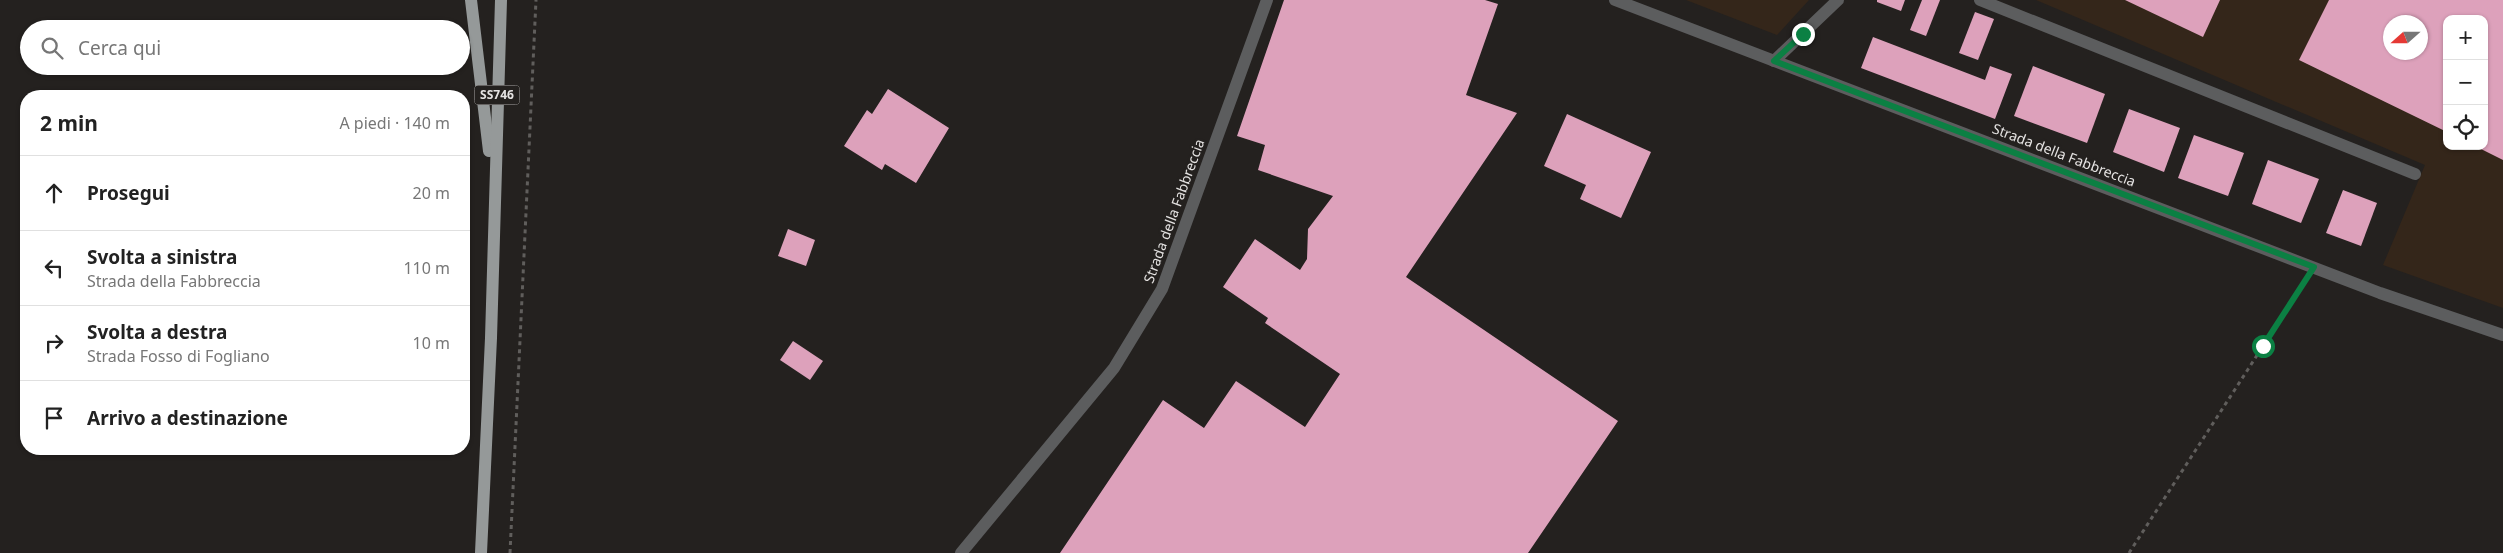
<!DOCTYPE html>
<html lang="it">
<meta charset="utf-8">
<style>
body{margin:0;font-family:"Noto Sans",sans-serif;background:#f2f2f2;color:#222}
.controls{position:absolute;right:15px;top:15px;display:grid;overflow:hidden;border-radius:10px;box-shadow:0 1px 4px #0004}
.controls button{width:45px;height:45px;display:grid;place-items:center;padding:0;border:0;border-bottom:1px solid #e0e0e0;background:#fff;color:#222;font:25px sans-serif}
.compass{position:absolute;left:2383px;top:15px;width:45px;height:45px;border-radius:50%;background:#fff;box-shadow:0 1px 4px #0004;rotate:249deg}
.stop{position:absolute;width:15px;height:15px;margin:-11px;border:4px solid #0b8043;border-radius:50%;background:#fff}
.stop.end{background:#0b8043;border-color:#fff;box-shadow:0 1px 5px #0008}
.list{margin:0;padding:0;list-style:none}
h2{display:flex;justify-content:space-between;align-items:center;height:65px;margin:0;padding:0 20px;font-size:21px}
h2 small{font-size:16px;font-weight:400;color:#767676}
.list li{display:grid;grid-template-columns:32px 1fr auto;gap:15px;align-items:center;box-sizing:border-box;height:75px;padding:0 20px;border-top:1px solid #e0e0e0}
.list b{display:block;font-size:19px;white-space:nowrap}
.list p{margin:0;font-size:16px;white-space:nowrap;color:#767676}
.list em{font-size:16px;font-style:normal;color:#767676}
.icon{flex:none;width:28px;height:28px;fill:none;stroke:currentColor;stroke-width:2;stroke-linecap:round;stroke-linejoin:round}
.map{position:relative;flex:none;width:2503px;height:553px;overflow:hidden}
.search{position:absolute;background:#fff;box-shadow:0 1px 4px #0004;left:20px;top:20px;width:450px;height:55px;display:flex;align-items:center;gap:12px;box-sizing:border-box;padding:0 18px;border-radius:28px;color:#767676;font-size:19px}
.panel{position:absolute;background:#fff;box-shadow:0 1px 4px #0004;left:20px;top:90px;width:450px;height:365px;border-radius:20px}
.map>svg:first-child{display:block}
.industrial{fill:#34261a;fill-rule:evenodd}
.building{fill:#dda1bb;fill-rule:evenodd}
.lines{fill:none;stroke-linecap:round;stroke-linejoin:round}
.path{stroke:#605e5c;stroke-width:3;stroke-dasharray:4 4;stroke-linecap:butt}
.service{stroke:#5c5d5e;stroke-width:12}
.minor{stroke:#5c5d5e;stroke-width:12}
.tertiary{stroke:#5c5d5e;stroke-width:12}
.primary{stroke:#959999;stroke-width:12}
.route{stroke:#0b8043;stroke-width:6}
.labels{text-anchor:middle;stroke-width:5;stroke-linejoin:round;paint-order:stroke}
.shield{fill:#24211f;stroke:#aba9a8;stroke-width:1}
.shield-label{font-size:12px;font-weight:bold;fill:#e5e3e2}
.street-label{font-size:14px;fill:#e5e3e2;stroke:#24211f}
</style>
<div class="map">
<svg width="2503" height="553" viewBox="0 0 2503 553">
<rect width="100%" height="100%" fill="#24211f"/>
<g class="industrial">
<path d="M1686,0H1809L1777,35Z"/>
<path d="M2036,0H2503V308L2383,265L2425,165ZM2447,19H2484V146H2447ZM2390,22H2420V52H2390Z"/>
</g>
<g class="building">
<path d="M1284,0H1485L1498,4L1466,95L1517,113L1406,277L1618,421L1528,553H1060L1163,400L1204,428L1236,381L1305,427L1340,374L1265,323L1268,318L1223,287L1255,239L1300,270L1307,259L1308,229L1333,196L1258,170L1265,145L1237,136Z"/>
<path d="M1877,0H1905L1901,11L1877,2Z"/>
<path d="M1922,0H1940L1926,36L1910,30Z"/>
<path d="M2125,0H2220L2203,37Z"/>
<path d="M2329,0H2503V160L2475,146H2484V19H2447V132L2299,60ZM2390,22H2420V52H2390Z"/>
<path d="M1975,12L1994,19L1978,60L1959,53Z"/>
<path d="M1873,37L1985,80L1990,66L2012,74L1995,119L1861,68Z"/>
<path d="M2033,66L2105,94L2087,143L2014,116Z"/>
<path d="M888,89L949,128L916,183L885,164L882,170L844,146L867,110L872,114Z"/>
<path d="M2129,109L2180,128L2164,172L2113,152Z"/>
<path d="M1567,114L1651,152L1621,218L1580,199L1586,185L1544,166Z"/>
<path d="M2194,135L2244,153L2228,196L2178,178Z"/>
<path d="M2268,160L2319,179L2301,223L2252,204Z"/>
<path d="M2343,190L2377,203L2361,246L2326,233Z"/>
<path d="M788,229L815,240L806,266L778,256Z"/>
<path d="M793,341L823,361L810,380L780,360Z"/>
</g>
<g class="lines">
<g class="path">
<path d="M510,553L536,0"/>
<path d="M2129,553L2300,289"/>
</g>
<path class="service" d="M1980,0L2415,174"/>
<g class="minor">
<path d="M1774,61L1838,0"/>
<path d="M961,553L1114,368L1162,289L1267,0"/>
</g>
<path class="tertiary" d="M1615,0L2380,293L2503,335"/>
<g class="primary">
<path d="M471,0L489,151"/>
<path d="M481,553L491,338L501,0"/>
</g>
</g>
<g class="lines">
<path class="route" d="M1803,34L1774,61L2314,267L2263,346"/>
</g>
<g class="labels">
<rect class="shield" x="474.5" y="85.5" width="45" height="19" rx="4"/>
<g class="shield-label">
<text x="497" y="99">SS746</text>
</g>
<g class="street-label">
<text transform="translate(2064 155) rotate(21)" y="5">Strada della Fabbreccia</text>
<text transform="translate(1174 211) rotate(-70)" y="5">Strada della Fabbreccia</text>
</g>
</g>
</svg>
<div class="controls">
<button>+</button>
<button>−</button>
<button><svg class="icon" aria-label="locate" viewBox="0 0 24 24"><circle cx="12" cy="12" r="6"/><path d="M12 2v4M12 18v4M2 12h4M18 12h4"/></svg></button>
</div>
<svg class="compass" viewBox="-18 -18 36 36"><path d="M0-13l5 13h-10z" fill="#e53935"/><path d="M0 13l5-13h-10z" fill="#767676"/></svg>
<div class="stop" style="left:2263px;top:346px"></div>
<div class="stop end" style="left:1803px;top:34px"></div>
<div class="search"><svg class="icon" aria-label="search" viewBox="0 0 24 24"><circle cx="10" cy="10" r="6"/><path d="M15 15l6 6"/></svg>Cerca qui</div>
<section class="panel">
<h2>2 min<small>A piedi · 140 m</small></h2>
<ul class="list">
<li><svg class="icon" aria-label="ahead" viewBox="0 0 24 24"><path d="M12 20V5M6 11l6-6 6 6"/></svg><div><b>Prosegui</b></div><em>20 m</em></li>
<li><svg class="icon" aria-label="left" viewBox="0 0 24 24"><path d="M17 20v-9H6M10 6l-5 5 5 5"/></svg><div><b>Svolta a sinistra</b><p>Strada della Fabbreccia</p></div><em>110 m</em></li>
<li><svg class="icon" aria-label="right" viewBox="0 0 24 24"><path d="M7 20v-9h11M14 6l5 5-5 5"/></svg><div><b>Svolta a destra</b><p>Strada Fosso di Fogliano</p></div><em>10 m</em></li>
<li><svg class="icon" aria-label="arrive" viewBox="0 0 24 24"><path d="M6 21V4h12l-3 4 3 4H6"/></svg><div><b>Arrivo a destinazione</b></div></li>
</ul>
</section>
</div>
